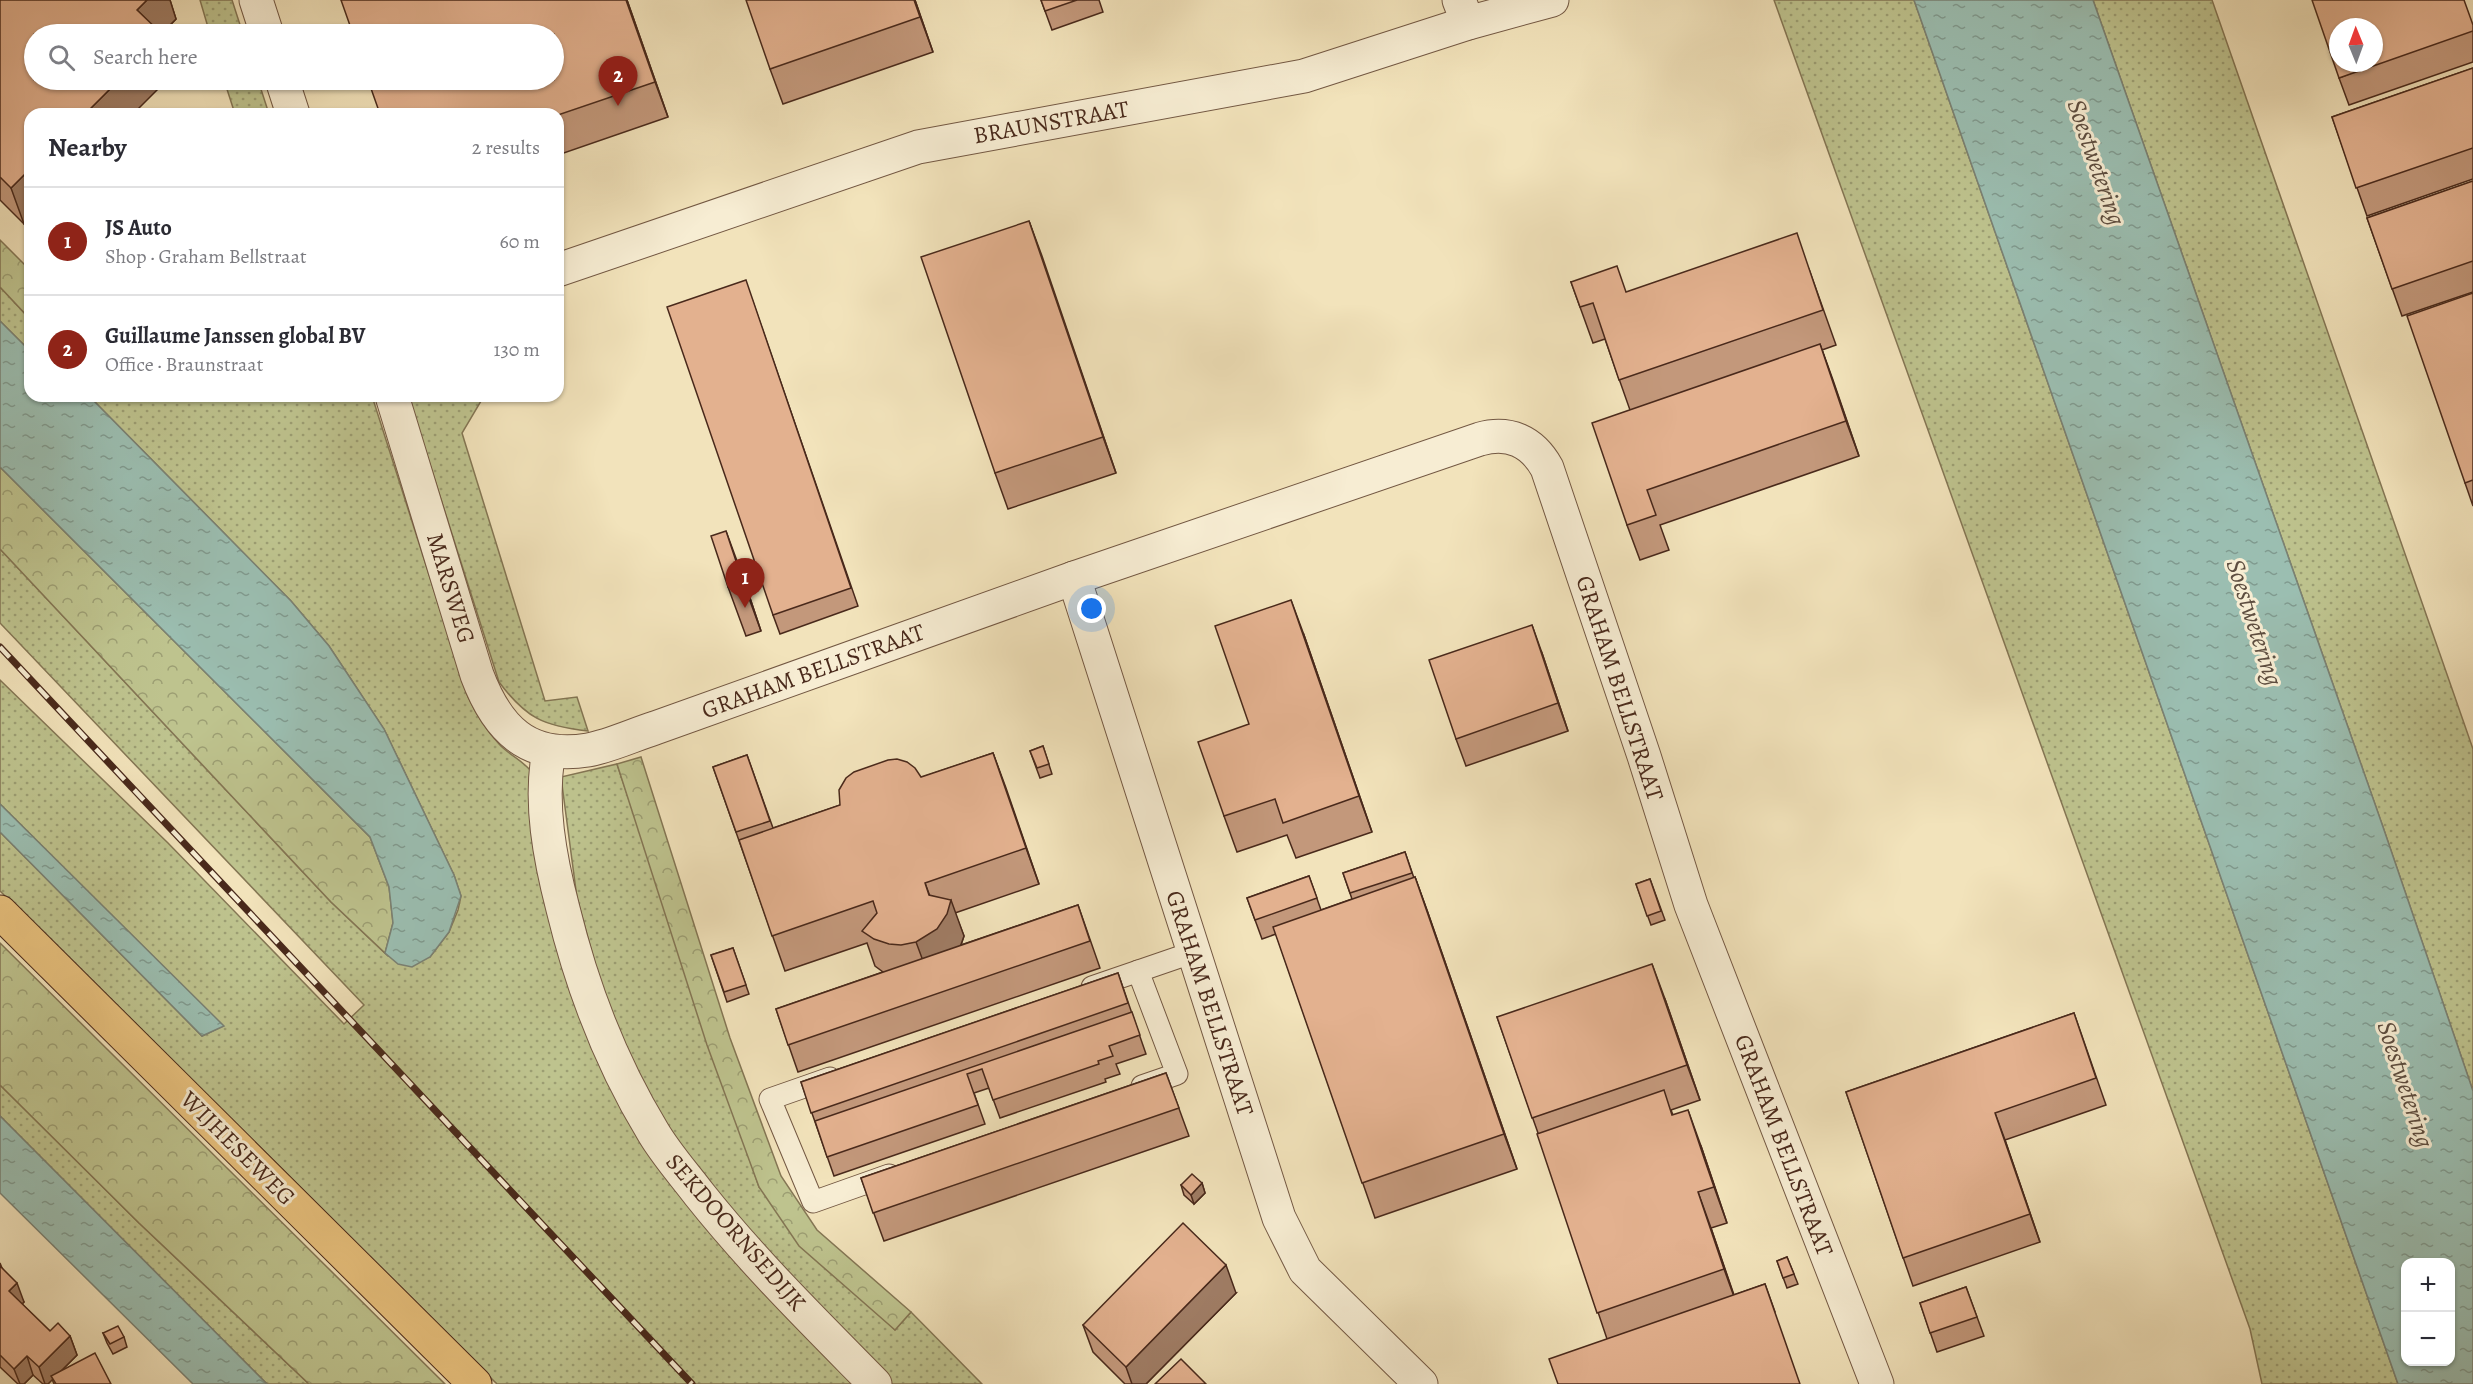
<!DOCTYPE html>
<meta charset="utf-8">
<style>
body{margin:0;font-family:Alegreya,serif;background:#f7f7f7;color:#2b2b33}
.controls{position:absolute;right:18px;bottom:18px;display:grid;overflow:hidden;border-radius:12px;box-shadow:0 2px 4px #0004}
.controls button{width:54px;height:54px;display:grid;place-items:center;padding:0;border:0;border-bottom:2px solid #e1e1e2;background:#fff;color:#2b2b33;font:30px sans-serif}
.compass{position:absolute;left:2329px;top:18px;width:54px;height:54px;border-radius:50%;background:#fff;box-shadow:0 2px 4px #0004;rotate:359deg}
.you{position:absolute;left:1092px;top:609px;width:21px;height:21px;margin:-15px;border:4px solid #fff;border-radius:50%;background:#1a73e8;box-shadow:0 0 0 9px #1a73e833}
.badge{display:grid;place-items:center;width:39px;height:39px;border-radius:50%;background:#8f2418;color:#fff;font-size:20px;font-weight:700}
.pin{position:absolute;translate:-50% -50px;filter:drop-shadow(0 2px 3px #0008)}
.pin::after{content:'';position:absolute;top:32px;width:21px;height:18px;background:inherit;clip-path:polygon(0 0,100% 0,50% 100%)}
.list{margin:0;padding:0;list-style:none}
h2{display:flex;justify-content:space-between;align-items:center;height:78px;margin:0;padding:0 24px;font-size:26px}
h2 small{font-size:20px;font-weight:400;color:#7c7c81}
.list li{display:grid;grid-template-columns:39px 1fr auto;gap:18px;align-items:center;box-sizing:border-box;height:108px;padding:0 24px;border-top:2px solid #e1e1e2}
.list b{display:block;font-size:22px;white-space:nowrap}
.list p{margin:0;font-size:20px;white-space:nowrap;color:#7c7c81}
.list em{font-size:20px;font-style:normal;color:#7c7c81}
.icon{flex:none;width:33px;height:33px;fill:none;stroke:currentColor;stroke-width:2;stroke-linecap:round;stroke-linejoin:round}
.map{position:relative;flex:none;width:2473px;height:1384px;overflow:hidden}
.search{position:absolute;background:#fff;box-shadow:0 2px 4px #0004;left:24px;top:24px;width:540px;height:66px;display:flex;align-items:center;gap:15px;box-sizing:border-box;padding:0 21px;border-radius:33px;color:#7c7c81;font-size:22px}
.panel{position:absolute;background:#fff;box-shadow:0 2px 4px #0004;left:24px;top:108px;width:540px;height:294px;border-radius:18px}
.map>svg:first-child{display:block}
.grass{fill:url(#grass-dots);stroke:#847654;stroke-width:1.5}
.forest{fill:url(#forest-crowns);stroke:#847654;stroke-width:1.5}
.water{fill:url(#water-ripples);stroke:#7a8275;stroke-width:1.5;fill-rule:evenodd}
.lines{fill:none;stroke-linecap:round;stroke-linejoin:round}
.service-casing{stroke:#735843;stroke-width:23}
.minor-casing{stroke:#735843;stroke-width:35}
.tertiary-casing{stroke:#735843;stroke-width:35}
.primary-casing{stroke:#49291b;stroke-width:35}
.service{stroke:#f7edd3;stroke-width:21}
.minor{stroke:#f7edd3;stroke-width:33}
.tertiary{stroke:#f7edd3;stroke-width:33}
.primary{stroke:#e9c27e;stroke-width:33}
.rail-casing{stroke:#49291b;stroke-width:7}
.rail{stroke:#f7edd3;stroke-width:4.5;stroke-dasharray:14;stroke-linecap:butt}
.wall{fill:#c3987b;stroke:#49291b;stroke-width:1.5}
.shaded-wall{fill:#9f7c64;stroke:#49291b;stroke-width:1.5}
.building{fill:#e3b18f;stroke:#49291b;stroke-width:1.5;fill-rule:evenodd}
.labels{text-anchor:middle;stroke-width:6;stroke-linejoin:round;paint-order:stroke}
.street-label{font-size:24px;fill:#49291b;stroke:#f7edd3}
.water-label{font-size:26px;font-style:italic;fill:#5e4e40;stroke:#f7edd3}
</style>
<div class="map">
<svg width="2473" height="1384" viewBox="0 0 2473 1384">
<defs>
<pattern id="grass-dots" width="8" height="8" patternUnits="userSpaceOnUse" patternTransform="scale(1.5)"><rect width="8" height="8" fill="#bec38e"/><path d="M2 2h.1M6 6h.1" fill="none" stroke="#9c9e73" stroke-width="1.8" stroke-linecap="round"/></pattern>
<pattern id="forest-crowns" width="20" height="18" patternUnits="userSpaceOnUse" patternTransform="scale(1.5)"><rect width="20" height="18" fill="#bec38e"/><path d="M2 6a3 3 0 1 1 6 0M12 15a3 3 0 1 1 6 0" fill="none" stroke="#9c9e73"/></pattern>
<pattern id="water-ripples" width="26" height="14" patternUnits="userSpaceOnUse" patternTransform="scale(1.5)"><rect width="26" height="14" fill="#9bbeb1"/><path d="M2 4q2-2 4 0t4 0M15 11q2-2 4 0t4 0" fill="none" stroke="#809a8f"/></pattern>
</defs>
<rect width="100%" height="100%" fill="#f2e3bb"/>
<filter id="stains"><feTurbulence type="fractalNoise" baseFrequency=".00333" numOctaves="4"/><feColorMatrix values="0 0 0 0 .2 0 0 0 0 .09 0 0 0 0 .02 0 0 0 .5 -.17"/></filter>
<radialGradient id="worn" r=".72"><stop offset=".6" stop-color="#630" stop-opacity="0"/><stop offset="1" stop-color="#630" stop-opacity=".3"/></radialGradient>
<g class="grass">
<path d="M200,0H232L243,34H210Z"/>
<path d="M1774,0H1914L2398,1384H2262L2250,1329Z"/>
<path d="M2093,0H2212L2473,749V1091L2383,827Z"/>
<path d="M224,80H258L269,114H235Z"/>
<path d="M0,287L30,319V351L0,321Z"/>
<path d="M89,396H372L468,697C476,714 486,730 499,744C510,756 526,762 534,775L593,1029L855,1384H497L0,891V832L202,1036L223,1026L0,804V680L168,843L344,1024L364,1005L0,623V549L331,902L388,956L430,957L449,932L458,910L461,896L454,875L384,729L329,646L291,601Z"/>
<path d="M410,396H484L462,433L545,701L577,697L588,731C543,726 526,718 499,682L411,405Z"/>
<path d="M617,764L759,1187L895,1330L911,1312L982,1384H891L720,1208L636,1079L602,989L577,898L561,777Z"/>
<path d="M0,1085L139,1223L309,1384H267L0,1116Z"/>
</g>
<g class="forest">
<path d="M0,240L30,270V319L0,287Z"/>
<path d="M0,467L370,837L389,887L393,923L385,953L331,902L0,549Z"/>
<path d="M641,757L730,1038L781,1176L817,1230L911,1312L895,1330L799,1246L759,1187L707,1045L617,764Z"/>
<path d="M0,943L445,1384H309L139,1223L0,1085Z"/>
</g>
<g class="water">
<path d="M1914,0H2093L2383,827L2473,1091V1384H2398ZM2406,1262H2450V1362H2406Z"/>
<path d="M0,321L30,351V396H89L291,601L329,646L384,729L454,875L461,896L449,932L430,957L412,967L398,964L385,953L393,923L389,887L370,837L0,467Z"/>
<path d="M0,804L224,1026L202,1036L0,832Z"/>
<path d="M0,1116L267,1384H193L0,1193Z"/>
</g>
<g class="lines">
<defs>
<g id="service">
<path d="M1138,971L1177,1074L1142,1086"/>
<path d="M1092,987L1194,952"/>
<path d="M830,1078L770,1099L813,1202L889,1175"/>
</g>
<g id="minor">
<path d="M1459,0L1468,23"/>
<path d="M392,396L477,675C497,728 527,760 588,750C610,746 633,735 655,728L1074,578L1480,439C1509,431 1532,441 1547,468L1644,756L1691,905L1877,1384"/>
<path d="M1074,578L1279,1218L1305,1270L1421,1384"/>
<path d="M549,751C539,802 550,859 563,909C582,987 611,1063 653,1132C666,1154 683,1173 699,1194C753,1262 814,1322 875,1384"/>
</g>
<g id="tertiary">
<path d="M256,0L267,34"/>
<path d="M282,80L293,114"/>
<path d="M558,270L918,147L1304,76L1468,23L1552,0"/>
</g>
<path id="primary" d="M0,912L475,1384"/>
</defs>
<use href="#service" class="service-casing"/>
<use href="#minor" class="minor-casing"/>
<use href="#tertiary" class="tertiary-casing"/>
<use href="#primary" class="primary-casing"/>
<use href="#service" class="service"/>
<use href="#minor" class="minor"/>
<use href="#tertiary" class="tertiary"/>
<use href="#primary" class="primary"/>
<defs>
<path id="rail" d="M0,647L692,1384"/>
</defs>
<use href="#rail" class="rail-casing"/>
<use href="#rail" class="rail"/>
</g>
<g class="wall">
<path d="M0,0H170L176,19L162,34L30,114V218L24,224L0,200Z"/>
<path d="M341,0H627L668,117L558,155V114Z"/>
<path d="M915,0L933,52L783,104L770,69Z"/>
<path d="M1041,0H1099L1103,12L1052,30Z"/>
<path d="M2473,24V62L2349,105L2339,78Z"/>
<path d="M2473,68V179L2367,216L2332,117Z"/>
<path d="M2473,181V292L2402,316L2367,218Z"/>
<path d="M1029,221L1116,473L1008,509L995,473Z"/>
<path d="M1809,269L1836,345L1822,350L1859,456L1660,525L1669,550L1640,560L1627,525L1630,410L1605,339L1593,343L1571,282L1626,292Z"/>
<path d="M2473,293V506L2465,483Z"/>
<path d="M752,299L858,606L780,634L773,615Z"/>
<path d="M744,580L761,631L746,636L728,587Z"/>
<path d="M1304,635L1372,832L1296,858L1287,835L1237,852L1224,816L1249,724Z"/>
<path d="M1542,653L1568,731L1466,766L1456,739Z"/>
<path d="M1043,746L1052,774L1040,778L1030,751Z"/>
<path d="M993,753L1039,884L955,913L964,936L961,945L1078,905L1100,968L798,1072L776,1009L883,972L875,966L867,943L785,971L713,767L747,755L773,828Z"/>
<path d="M1405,852L1414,878L1415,877L1428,913L1517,1169L1375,1218L1276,934L1262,939L1247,898L1309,876L1321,910L1352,899L1343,873Z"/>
<path d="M1650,879L1665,920L1651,925L1636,884Z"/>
<path d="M733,948L749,994L727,1002L711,955Z"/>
<path d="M1118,973L1146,1054L1116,1064L1120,1074L1105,1079L1106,1082L1000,1118L989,1088L974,1093L985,1124L834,1176L801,1082Z"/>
<path d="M1665,999L1700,1100L1671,1110L1673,1115L1701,1146L1727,1223L1711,1228L1734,1295L1765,1284L1775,1312L1607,1339L1538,1133L1497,1017Z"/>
<path d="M2074,1013L2106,1105L2005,1140L2040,1242L1913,1286L1846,1092Z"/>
<path d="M1166,1073L1189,1136L884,1241L861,1178Z"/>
<path d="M1202,1183L1205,1193L1194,1204L1184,1195L1181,1185Z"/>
<path d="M1787,1257L1798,1284L1787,1288L1777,1261Z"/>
<path d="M0,1263L2,1268L24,1302L22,1304L50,1331L70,1336L77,1355L60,1372L111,1384H54L52,1379L48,1384H43L33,1375L24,1384H18L0,1367Z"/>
<path d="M1966,1287L1984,1336L1937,1352L1920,1303Z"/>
<path d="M1236,1293L1146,1384H1125L1093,1352L1083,1325Z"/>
<path d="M103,1333L124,1337L127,1347L113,1354L107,1343Z"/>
</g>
<g class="shaded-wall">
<path d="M147,0H170L176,19L161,34L137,10Z"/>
<path d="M626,0H627L668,117L655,82Z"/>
<path d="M914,0H915L933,52Z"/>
<path d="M119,80H167L133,114H85Z"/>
<path d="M30,169V218L24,224L11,188Z"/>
<path d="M1029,221L1042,256L1116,473L1103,437Z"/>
<path d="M1820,344L1833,380L1859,456L1846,421Z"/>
<path d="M726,531L744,580L761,631L743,582Z"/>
<path d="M1291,600L1304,635L1372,832L1359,796Z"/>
<path d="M1532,625L1542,653L1568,731L1558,703Z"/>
<path d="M993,753L1006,788L1039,884L1026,848Z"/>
<path d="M1415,877L1428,913L1517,1169L1504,1134Z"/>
<path d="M925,883L938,918L951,900L964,936L959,950L929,977L916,942L929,895Z"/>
<path d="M1652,964L1665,999L1700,1100L1687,1065Z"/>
<path d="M1688,1110L1701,1146L1727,1223L1714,1187Z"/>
<path d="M1995,1113L2005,1140L2040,1242L2030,1214Z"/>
<path d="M1202,1183L1205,1193L1194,1204L1191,1195Z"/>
<path d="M1698,1192L1711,1228L1737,1305L1724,1269Z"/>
<path d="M1226,1265L1236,1293L1146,1384H1132L1126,1367Z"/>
<path d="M17,1283L24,1302L16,1310L9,1291Z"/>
<path d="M70,1336L77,1355L48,1384H45L39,1367Z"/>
<path d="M27,1356L33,1375L24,1384H20L14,1369Z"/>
</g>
<g class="building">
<path d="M0,0H147L137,10L162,34H34V80H119L85,114H30V169L11,188L0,177Z"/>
<path d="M341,0H626L655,82L558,115V114H380L368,80H554V34H353Z"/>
<path d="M746,0H914L920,17L770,69Z"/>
<path d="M1041,0H1077L1045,11Z"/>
<path d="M2312,0H2464L2473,25V31L2339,78ZM2338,27H2374V63H2338Z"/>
<path d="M2473,68V148L2356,188L2332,117Z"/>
<path d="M2473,181V261L2392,289L2367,218Z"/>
<path d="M1029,221L1103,437L995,473L921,257Z"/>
<path d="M1797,233L1823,310L1619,380L1593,303L1580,307L1571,282L1617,266L1626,292Z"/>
<path d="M746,280L851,588L773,615L667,307Z"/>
<path d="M2473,293V480L2465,483L2407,316Z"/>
<path d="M1820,344L1846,421L1647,490L1656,515L1627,525L1592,423Z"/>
<path d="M726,531L743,582L728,587L711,536Z"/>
<path d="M1291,600L1359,796L1283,823L1275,799L1224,816L1198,742L1249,724L1215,626Z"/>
<path d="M1532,625L1558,703L1456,739L1429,660Z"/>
<path d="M1043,746L1049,764L1037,768L1030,751Z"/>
<path d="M993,753L1026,848L925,883L929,895L951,900L947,914L937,929L916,942L901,945L889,944L874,939L862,931L877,913L873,901L772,936L739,840L840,805L839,790L846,778L854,772L888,760L897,759L907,762L915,768L921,777Z"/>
<path d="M747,755L770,821L736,832L713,767Z"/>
<path d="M1405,852L1412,873L1350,893L1343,873Z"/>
<path d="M1309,876L1317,898L1255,920L1247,898Z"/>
<path d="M1415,877L1504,1134L1362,1183L1273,927Z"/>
<path d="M1650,879L1661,911L1647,916L1636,884Z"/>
<path d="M1078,905L1090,941L788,1045L776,1009Z"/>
<path d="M733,948L746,985L724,992L711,955Z"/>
<path d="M1652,964L1687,1065L1532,1118L1497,1017Z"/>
<path d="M1118,973L1128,1003L811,1113L801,1082Z"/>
<path d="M1132,1012L1140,1035L1109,1046L1113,1056L1098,1061L1099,1064L993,1100L982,1069L967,1074L978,1105L827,1157L815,1121Z"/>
<path d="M2074,1013L2096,1078L1995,1113L2030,1214L1903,1258L1846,1092Z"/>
<path d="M1166,1073L1179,1108L873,1213L861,1178Z"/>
<path d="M1664,1090L1672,1115L1688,1110L1704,1158L1714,1187L1698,1192L1724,1269L1597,1313L1537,1134Z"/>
<path d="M1192,1174L1202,1183L1191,1195L1181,1185Z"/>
<path d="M1183,1223L1226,1265L1126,1367L1083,1325Z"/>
<path d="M1787,1257L1794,1274L1783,1278L1777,1261Z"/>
<path d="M0,1266L17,1283L9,1291L50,1331L58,1323L70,1336L39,1367L27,1356L14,1369L0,1355Z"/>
<path d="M1765,1284L1800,1384H1558L1549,1359Z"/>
<path d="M1966,1287L1977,1317L1930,1333L1920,1303Z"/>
<path d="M118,1326L124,1337L110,1344L103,1333Z"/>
<path d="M95,1353L111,1384H56L51,1376Z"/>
<path d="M1181,1359L1206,1384H1155Z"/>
</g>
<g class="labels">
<g class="street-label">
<text transform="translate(1051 122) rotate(-10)" y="8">BRAUNSTRAAT</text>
<text transform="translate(451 588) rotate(73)" y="8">MARSWEG</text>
<text transform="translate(813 671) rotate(-20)" y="8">GRAHAM BELLSTRAAT</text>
<text transform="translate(1620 688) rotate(72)" y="8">GRAHAM BELLSTRAAT</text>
<text transform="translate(1210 1003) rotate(72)" y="8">GRAHAM BELLSTRAAT</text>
<text transform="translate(1784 1145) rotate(69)" y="8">GRAHAM BELLSTRAAT</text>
<text transform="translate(238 1148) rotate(45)" y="8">WIJHESEWEG</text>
<text transform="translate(736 1232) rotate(49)" y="8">SEKDOORNSEDIJK</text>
</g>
<g class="water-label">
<text transform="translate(2097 162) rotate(71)" y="9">Soestwetering</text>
<text transform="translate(2255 622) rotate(72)" y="9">Soestwetering</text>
<text transform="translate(2406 1084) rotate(72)" y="9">Soestwetering</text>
</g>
</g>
<rect width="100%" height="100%" filter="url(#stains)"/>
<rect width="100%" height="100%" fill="url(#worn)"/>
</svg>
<div class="controls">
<button>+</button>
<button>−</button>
</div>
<svg class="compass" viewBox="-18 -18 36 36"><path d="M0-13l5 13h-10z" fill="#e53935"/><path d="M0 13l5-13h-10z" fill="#7c7c81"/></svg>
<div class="you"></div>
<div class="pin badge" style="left:745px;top:608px">1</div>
<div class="pin badge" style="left:618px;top:106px">2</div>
<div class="search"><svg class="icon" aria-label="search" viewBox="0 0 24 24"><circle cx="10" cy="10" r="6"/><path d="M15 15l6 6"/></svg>Search here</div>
<section class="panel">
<h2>Nearby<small>2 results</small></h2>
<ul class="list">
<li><span class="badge">1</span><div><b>JS Auto</b><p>Shop · Graham Bellstraat</p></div><em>60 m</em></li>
<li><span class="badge">2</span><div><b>Guillaume Janssen global BV</b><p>Office · Braunstraat</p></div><em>130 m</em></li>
</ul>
</section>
</div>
